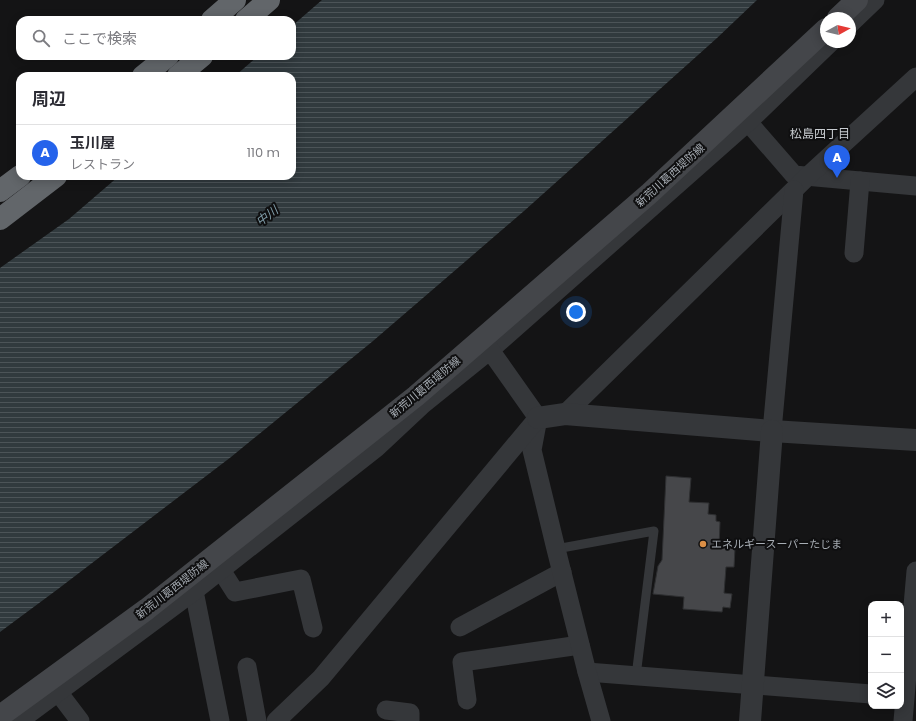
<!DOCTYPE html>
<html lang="ja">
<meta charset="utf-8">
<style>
body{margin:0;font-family:Poppins,"Noto Sans JP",sans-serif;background:#f7f7f7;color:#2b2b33}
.controls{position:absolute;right:12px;bottom:12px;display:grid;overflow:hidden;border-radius:8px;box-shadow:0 2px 10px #0003}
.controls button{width:36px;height:36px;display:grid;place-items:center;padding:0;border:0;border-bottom:1px solid #e1e1e2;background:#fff;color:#2b2b33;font:20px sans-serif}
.compass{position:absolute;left:820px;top:12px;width:36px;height:36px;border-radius:50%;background:#fff;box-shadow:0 2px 10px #0003;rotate:82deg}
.you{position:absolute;left:576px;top:312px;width:14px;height:14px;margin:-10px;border:3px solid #fff;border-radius:50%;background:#1a73e8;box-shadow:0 0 0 6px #1a73e833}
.badge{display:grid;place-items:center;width:26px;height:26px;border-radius:50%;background:#2563eb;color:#fff;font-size:13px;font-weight:700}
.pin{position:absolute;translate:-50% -33px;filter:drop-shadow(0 1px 2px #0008)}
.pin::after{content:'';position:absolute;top:21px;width:14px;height:12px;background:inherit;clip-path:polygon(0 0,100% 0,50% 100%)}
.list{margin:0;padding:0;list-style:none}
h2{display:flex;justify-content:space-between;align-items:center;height:52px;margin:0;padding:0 16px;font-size:17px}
h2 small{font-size:13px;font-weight:400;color:#7c7c81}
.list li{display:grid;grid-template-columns:26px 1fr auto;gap:12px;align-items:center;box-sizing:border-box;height:56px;padding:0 16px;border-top:1px solid #e1e1e2}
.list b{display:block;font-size:15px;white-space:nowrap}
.list p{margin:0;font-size:13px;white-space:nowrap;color:#7c7c81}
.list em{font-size:13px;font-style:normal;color:#7c7c81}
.icon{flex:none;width:22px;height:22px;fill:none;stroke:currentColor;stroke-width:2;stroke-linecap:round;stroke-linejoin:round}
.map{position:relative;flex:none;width:916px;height:721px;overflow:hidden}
.search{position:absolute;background:#fff;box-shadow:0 2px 10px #0003;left:16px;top:16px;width:280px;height:44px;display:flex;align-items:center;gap:10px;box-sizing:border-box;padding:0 14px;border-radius:12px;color:#7c7c81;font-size:15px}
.panel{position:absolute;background:#fff;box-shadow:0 2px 10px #0003;left:16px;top:72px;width:280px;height:108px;border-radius:12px}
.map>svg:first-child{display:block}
.water{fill:url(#water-rules)}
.building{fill:#46474a;stroke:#2e2f31}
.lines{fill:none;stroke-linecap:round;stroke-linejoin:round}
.service{stroke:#35373a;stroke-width:9}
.minor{stroke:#35373a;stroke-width:19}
.tertiary{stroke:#35373a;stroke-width:22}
.secondary{stroke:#44464a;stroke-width:22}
.motorway{stroke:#62666a;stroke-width:22}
.poi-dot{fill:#db8f46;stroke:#0f0f10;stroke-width:1.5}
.labels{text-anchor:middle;stroke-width:4;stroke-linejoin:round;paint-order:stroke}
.street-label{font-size:11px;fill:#a7adb4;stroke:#0f0f10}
.poi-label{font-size:11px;fill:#a7adb4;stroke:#0f0f10;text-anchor:start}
.neighbourhood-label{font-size:12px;fill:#c8ccd0;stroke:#0f0f10}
.water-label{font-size:12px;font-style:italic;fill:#829fab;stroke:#0f0f10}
</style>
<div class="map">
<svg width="916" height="721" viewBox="0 0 916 721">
<defs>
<pattern id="water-rules" width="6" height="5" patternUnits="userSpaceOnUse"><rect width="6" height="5" fill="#313a3e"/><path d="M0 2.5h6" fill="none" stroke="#4c5458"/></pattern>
</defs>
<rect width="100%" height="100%" fill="#141415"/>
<path class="water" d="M322,0H757L717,38L524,211L373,341L231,457L58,589L0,632V268L69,219L119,176H292V76H235L258,56H292V26Z"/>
<path class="building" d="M666,476L691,478L689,502L709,503L708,514L716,515V521L720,522L719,548H735L734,567H726L724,593L732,594L730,608L723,607L722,612L683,609L684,597L653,594L658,566L662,560Z"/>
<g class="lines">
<path class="service" d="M556,549L654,531L636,676"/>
<g class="minor">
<path d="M850,24L875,0"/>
<path d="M748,122L794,175L916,186"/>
<path d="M854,253L860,181"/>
<path d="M490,350L748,122L831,42"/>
<path d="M565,414L808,176L916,77"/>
<path d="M772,431L794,190"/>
<path d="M221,570L235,592L301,579L313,628"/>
<path d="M194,591L220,721"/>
<path d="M460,627L562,572"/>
<path d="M247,667L257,721"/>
<path d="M587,672L871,694"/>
<path d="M58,692L80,721"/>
<path d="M467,700L462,662L580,645"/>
<path d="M386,710L410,713V721"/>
<path d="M19,721L194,591L376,448L423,404L490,350L538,418L532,450L556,549L587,672L601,721"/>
<path d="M276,721L321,678L537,419"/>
<path d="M903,721L916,571"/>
</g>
<g class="tertiary">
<path d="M538,418L565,414L772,431L916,440"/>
<path d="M750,721L772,431"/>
</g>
<g class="secondary">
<path d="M838,18L857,0"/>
<path d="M0,716L147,609L416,396L650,193L826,29"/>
</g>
<g class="motorway">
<path d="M212,20L235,0"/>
<path d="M246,20L269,0"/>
<path d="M143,76L168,56"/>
<path d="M178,76L202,56"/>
<path d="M0,191L20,176"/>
<path d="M0,219L56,176"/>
</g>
</g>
<circle class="poi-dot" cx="703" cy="544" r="4"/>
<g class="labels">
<g class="street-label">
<text transform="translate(670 175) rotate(-42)" y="4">新荒川葛西堤防線</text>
<text transform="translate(425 387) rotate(-40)" y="4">新荒川葛西堤防線</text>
<text transform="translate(172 589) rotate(-38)" y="4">新荒川葛西堤防線</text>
</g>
<g class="poi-label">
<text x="711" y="548">エネルギースーパーたじま</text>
</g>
<g class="neighbourhood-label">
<text x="820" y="138">松島四丁目</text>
</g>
<g class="water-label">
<text transform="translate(267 216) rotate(-38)" y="4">中川</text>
</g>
</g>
</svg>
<div class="controls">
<button>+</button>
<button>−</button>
<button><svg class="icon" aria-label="layers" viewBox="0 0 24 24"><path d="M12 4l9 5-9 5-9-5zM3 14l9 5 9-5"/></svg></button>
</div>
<svg class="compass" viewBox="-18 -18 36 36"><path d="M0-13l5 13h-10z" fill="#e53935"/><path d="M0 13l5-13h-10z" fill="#7c7c81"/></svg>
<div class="you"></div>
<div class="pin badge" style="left:837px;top:178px">A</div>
<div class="search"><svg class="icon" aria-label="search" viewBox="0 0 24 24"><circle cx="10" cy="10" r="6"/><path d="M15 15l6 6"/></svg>ここで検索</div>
<section class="panel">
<h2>周辺<small></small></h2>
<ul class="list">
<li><span class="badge">A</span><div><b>玉川屋</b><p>レストラン</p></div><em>110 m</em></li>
</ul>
</section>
</div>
